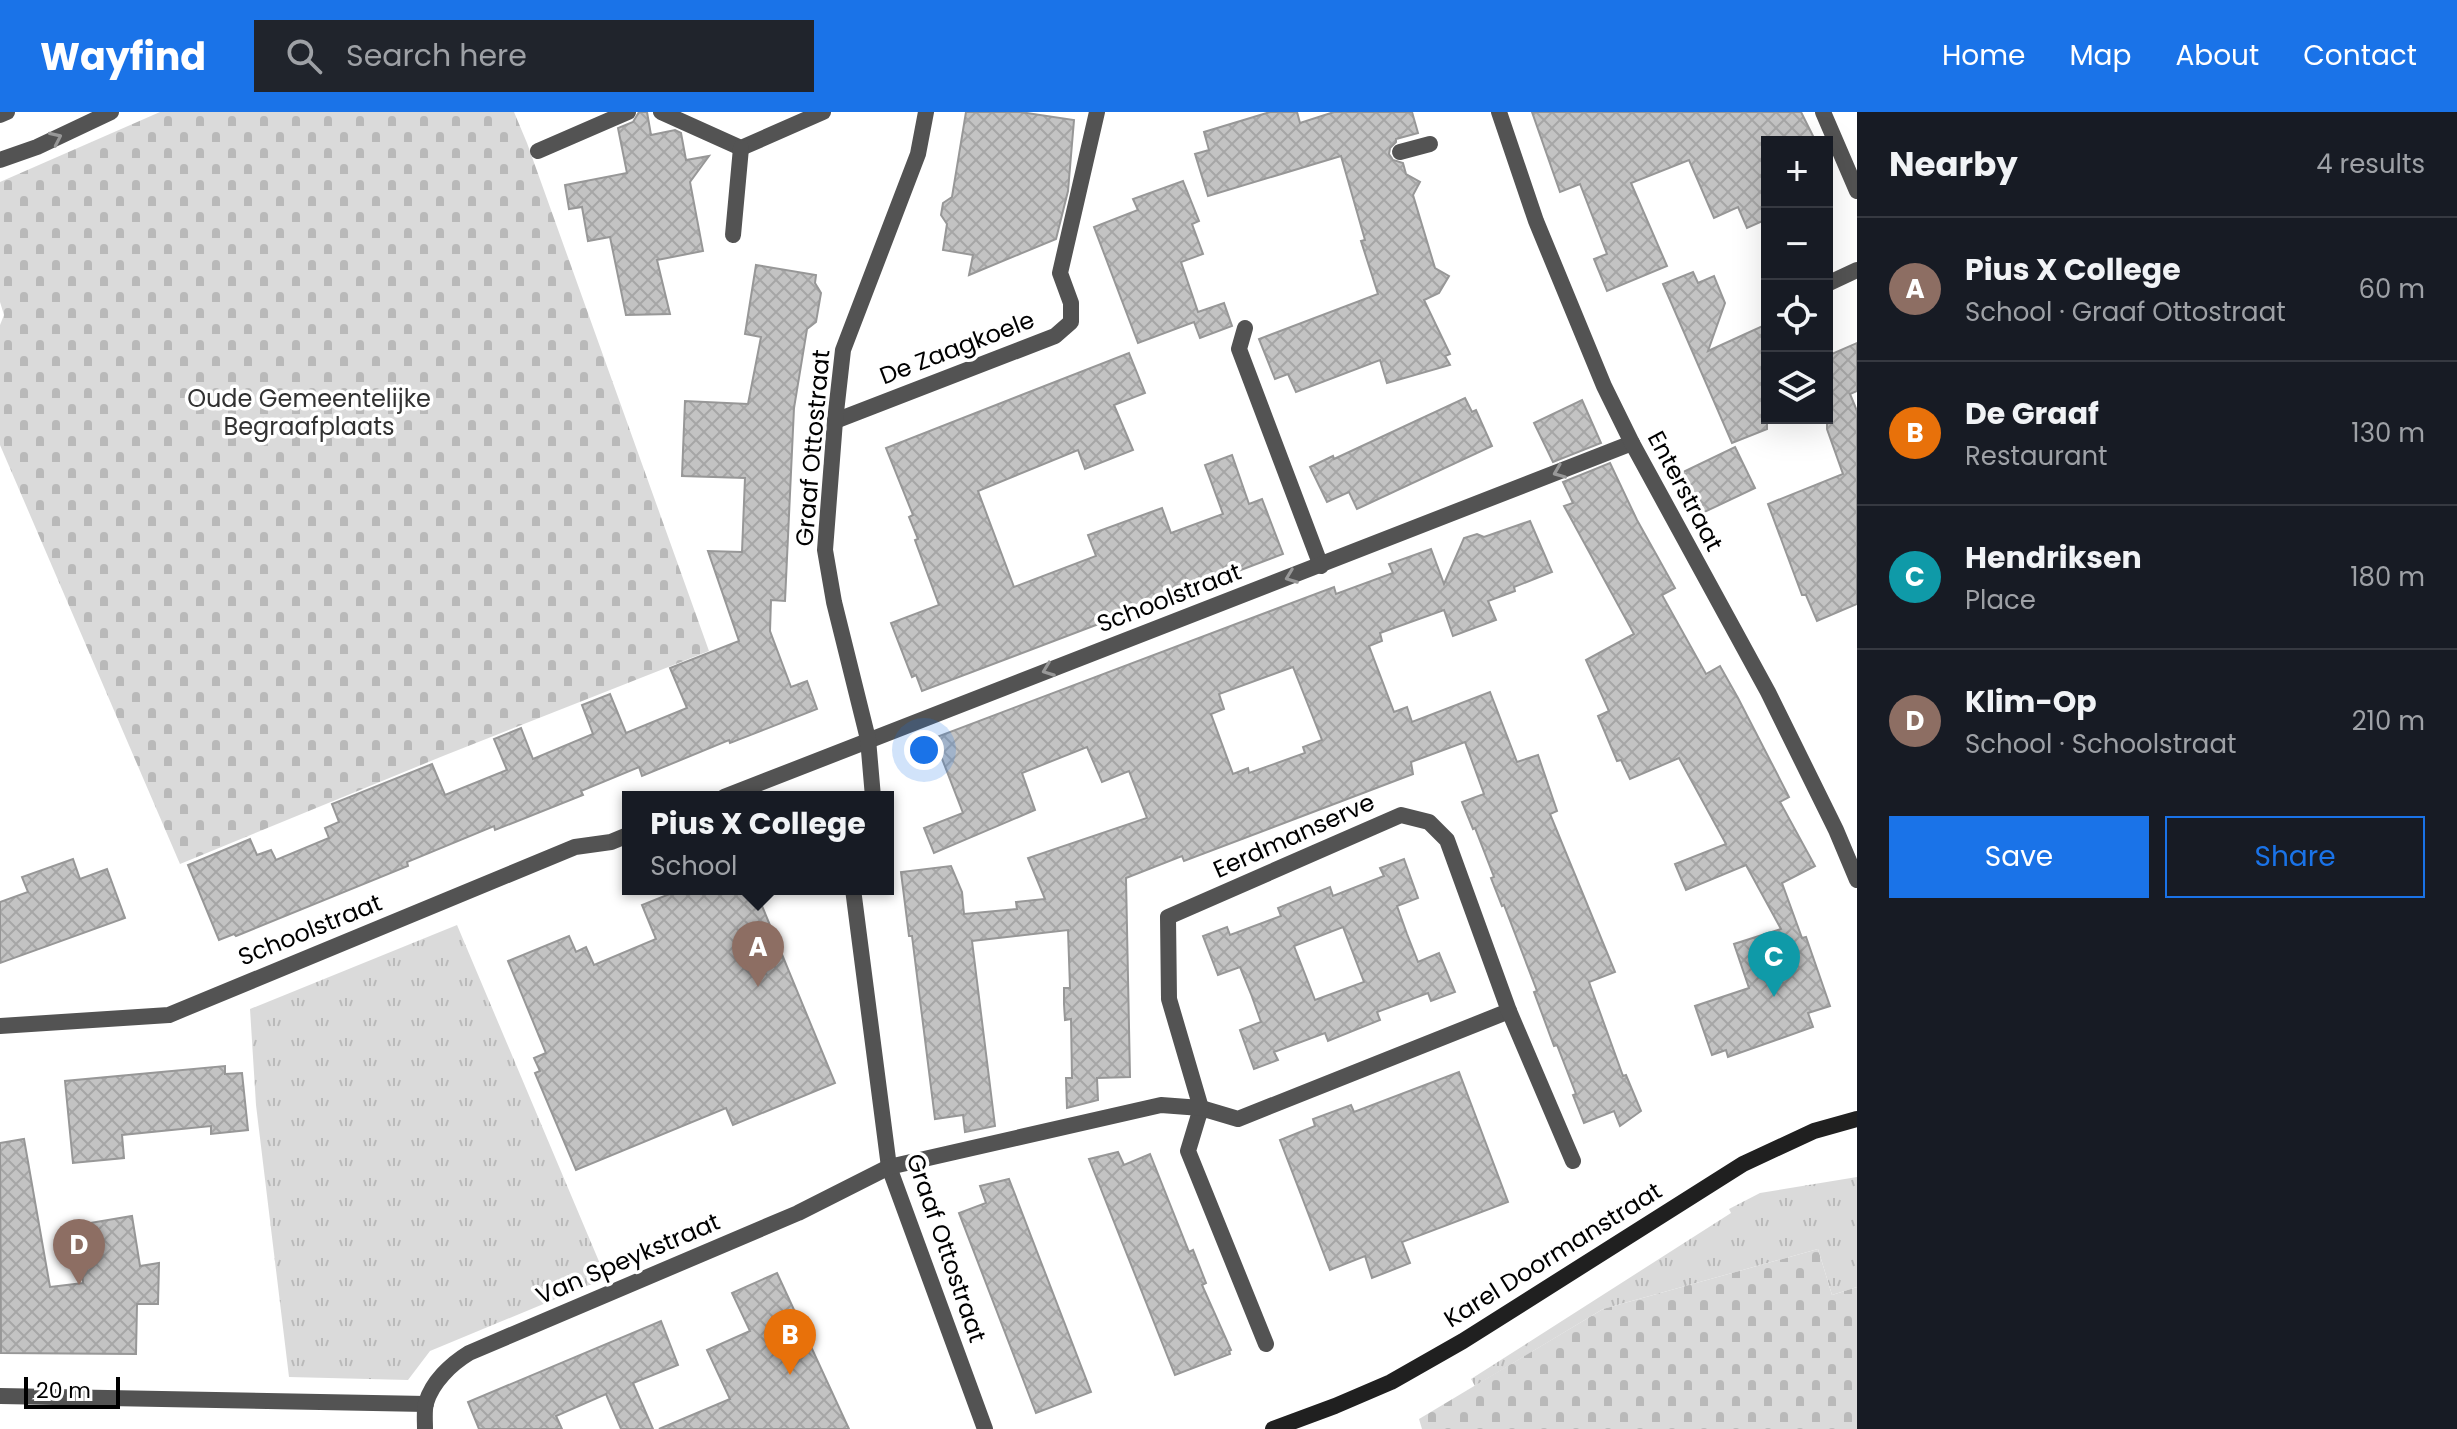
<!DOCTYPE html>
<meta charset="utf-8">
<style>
body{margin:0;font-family:Poppins,sans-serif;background:#20242c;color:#f1f3f6}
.controls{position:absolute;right:24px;top:24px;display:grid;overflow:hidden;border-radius:0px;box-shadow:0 8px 32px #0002}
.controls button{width:72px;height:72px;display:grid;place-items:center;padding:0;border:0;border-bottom:2px solid #363941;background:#171b24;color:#f1f3f6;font:40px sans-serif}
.scale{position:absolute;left:24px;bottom:20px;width:96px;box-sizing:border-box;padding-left:8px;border:4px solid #000;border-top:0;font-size:22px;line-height:28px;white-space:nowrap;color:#000;-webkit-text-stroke:6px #fff;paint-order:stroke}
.you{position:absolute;left:924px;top:638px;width:28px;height:28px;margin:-20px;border:6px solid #fff;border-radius:50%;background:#1a73e8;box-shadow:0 0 0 12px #1a73e833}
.badge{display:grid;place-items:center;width:52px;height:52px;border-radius:50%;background:#1a73e8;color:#fff;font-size:26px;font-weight:700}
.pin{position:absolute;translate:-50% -66px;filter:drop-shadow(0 2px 4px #0008)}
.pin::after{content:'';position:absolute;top:42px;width:28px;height:24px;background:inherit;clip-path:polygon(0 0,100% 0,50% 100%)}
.popup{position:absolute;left:622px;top:679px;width:272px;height:104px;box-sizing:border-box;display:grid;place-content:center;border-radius:0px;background:#171b24;filter:drop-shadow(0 2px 6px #0005);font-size:26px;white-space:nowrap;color:#9ea1a6}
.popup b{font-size:30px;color:#f1f3f6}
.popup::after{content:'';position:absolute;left:50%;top:100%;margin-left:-16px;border:16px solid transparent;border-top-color:#171b24}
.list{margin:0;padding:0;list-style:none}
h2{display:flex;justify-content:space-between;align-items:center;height:104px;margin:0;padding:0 32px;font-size:34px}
h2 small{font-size:26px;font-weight:400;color:#9ea1a6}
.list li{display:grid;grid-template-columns:52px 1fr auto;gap:24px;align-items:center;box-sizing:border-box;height:144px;padding:0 32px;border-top:2px solid #363941}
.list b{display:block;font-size:30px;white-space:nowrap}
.list p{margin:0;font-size:26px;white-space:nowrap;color:#9ea1a6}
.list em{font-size:26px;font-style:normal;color:#9ea1a6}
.actions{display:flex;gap:16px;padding:24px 32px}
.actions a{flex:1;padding:18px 0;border:2px solid #1a73e8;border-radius:0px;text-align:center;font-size:28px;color:#1a73e8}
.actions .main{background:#1a73e8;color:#fff}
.icon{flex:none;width:44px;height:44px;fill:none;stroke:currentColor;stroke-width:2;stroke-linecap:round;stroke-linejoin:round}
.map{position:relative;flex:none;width:1857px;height:1317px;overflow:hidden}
header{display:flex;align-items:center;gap:48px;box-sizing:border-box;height:112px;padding:0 40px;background:#1a73e8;color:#fff}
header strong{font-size:38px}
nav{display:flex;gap:44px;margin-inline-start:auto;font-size:28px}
.search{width:560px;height:72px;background:#20242c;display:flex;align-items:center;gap:20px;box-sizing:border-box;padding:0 28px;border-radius:0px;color:#9ea1a6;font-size:30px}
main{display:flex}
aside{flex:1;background:#171b24}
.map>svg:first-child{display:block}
.grass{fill:url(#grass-tufts)}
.cemetery{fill:url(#cemetery-stones)}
.building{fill:url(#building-cross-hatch);stroke:#979797;stroke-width:2;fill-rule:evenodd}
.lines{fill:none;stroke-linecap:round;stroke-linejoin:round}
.service{stroke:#535353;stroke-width:16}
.pedestrian{stroke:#535353;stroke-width:16}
.minor{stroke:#535353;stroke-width:16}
.tertiary{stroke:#535353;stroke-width:16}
.secondary{stroke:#202020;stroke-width:16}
.oneway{stroke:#989898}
.labels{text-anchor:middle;stroke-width:7;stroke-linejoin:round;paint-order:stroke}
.street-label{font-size:24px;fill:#000;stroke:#fff}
.park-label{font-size:24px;fill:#313131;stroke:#fff}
</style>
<header>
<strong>Wayfind</strong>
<div class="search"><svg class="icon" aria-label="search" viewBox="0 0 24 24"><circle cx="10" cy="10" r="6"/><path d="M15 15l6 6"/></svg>Search here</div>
<nav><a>Home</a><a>Map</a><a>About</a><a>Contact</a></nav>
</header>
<main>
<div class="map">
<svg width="1857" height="1317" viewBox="0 0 1857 1317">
<defs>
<pattern id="grass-tufts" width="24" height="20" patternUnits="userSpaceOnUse" patternTransform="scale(2)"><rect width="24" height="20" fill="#dadada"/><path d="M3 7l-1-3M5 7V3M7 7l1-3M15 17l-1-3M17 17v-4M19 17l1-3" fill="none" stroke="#b9b9b9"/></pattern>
<pattern id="cemetery-stones" width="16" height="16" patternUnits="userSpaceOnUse" patternTransform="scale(2)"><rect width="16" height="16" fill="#dadada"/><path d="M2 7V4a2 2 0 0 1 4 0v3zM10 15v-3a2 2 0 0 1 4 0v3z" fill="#b9b9b9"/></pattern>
<pattern id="building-cross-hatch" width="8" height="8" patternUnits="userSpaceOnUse" patternTransform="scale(2)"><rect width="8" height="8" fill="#c3c3c3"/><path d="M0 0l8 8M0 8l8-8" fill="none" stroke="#a6a6a6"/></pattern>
</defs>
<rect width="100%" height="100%" fill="#fff"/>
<g class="grass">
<path d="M457,813L606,1166L430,1239L408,1268L289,1265L256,993L250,897Z"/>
<path d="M1857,1065V1175L1832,1183L1818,1137L1603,1197L1475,1274L1471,1267L1731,1101L1729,1097L1760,1081Z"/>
</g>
<g class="cemetery">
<path d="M160,0H514L527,31L709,539L443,644L180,752L0,333V213L4,203L0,190V70Z"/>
<path d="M1818,1137L1832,1183L1857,1175V1317H1422L1419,1307L1603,1197Z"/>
</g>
<g class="building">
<path d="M639,0H647L651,23L675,18L681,21L686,48L709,44L690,70L703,139L657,148L670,202L626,203L610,125L588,129L582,95L569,97L565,73L627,61L618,16L633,10Z"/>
<path d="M966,0H1020L1074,8L1068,79L1056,127L969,163L973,143L943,138L947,112L941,103L943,91L952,85Z"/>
<path d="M1270,0H1297L1300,11L1334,0H1412L1418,21L1396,27V30L1390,36L1389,42L1393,48L1403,51L1406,62L1420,70L1413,83L1435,156L1449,164L1439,181L1424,188L1450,242L1445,244L1450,253L1387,271L1380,248L1296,280L1288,262L1275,267L1259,227L1378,182L1361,129L1365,128L1341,44L1208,84L1195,42L1209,38L1204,20Z"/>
<path d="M1532,0H1801L1816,30H1767V107L1747,116L1738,95L1714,106L1689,48L1631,71L1667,154L1607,179L1594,147L1607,142L1580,72L1560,80Z"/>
<path d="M1183,69L1199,109L1192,112L1203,142L1181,150L1198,200L1224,191L1232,214L1200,226L1194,210L1138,231L1094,115L1138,98L1133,87Z"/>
<path d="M756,153L816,163L815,171L821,181L816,210L807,217L794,296L785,489L771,488L770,519L791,575L807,569L817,597L730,631L729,628L642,664L639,655L581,679L583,683L495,718L494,714L407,750L408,754L236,824L234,822L219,828L188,753L250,727L257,743L271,738L276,748L329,726L325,716L339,710L332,692L432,652L445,683L507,658L494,627L521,616L533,647L593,622L582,593L610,582L626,621L687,596L670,556L739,529L708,439L742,440L745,366L682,364L685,289L748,292L761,225L745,222Z"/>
<path d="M1693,160L1698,171L1714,164L1725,191L1708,239L1767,212V317L1732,331L1663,172Z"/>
<path d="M1827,231L1832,242L1857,231V279L1850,282L1857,299V492L1817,509L1806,483H1802L1768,392L1843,362L1827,317Z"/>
<path d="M1129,241L1145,281L1114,293L1133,338L1085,357L1078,338L978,379L1014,475L1096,444L1088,423L1162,396L1171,421L1223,402L1205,353L1232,343L1249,392L1262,387L1283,442L922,579L916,563L912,565L891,511L939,493L915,428L918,427L909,405L913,403L886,336Z"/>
<path d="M1465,286L1472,300L1476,298L1492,334L1357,397L1349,380L1327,390L1310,355L1333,344L1334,347Z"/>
<path d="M1582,288L1601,331L1553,350L1534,311Z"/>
<path d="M1735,335L1755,376L1698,403L1679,362Z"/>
<path d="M1610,351L1637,408L1675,476L1662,483L1706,562L1720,554L1738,586L1789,685L1780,690L1815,754L1782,771L1802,826L1806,825L1830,894L1808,901L1813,915L1728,945L1726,938L1712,943L1695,894L1749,876L1734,832L1781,817L1746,753L1686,778L1675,752L1726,732L1679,646L1630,667L1621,648L1617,649L1598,604L1609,599L1586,548L1634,522L1564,394L1573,391L1563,370Z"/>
<path d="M1530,409L1552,460L1514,475L1515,479L1488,489L1496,508L1453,524L1444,498L1380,521L1382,529L1369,534L1394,600L1407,595L1412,610L1490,580L1517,650L1538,643L1557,699L1550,702L1615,860L1589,870L1623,964L1626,963L1641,999L1620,1014L1614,999L1584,1011L1573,983L1576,982L1557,933L1554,934L1534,880L1537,879L1504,793L1502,794L1491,766L1494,765L1475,716L1473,717L1462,690L1484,682L1465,630L1411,650L1413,662L1184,749L1182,744L1126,766L1130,965L1097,966L1098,988L1067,996L1066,966H1072L1071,907L1065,908L1064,892V876H1070L1068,818L972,829L995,1014L965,1020L963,1003L935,1007L912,824H909L901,760L951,754L962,780L964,802L1017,797L1016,790L1045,787L1028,746L1147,706L1129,659L1102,670L1087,635L1022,661L1035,698L934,741L924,716L963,701L934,626L1334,475L1336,482L1393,461L1389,452L1431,437L1444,472L1464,426L1477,422L1484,425ZM1293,555L1322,628L1303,635L1305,641L1249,661L1248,656L1233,662L1211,602L1224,597L1219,582Z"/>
<path d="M73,747L80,767L107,757L125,806L0,851V790L28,780L22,765Z"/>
<path d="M1404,747L1418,786L1397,794L1407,822L1418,850L1439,841L1455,880L1431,889L1428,881L1377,900L1380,908L1328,929L1325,921L1274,940L1278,948L1254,957L1240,918L1261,910L1251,882L1240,855L1218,863L1203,824L1227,815L1230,823L1281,804L1278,796L1330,775L1333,784L1384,764L1380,756ZM1343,815L1364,870L1315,888L1294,834Z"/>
<path d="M682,777H755L835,971L733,1013L726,996L576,1058L535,961L540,959L534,946L546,941L508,849L569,824L576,840L586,835L594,853L656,827L642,793Z"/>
<path d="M225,954V962L242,961L248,1018L211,1022V1014L122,1023L124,1046L73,1051L65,969Z"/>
<path d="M1459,960L1508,1090L1402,1130L1410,1151L1372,1166L1365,1144L1330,1158L1280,1028L1315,1014L1313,1007L1351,993L1354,1000Z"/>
<path d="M24,1027L50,1175L83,1171L78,1113L132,1104L140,1154L159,1151L158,1192H137L136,1242L1,1241L0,1031Z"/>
<path d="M1118,1040L1124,1053L1150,1042L1189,1140L1193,1138L1206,1171L1202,1173L1231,1238L1229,1239L1230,1242L1175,1263L1089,1047Z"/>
<path d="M1009,1067L1091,1280L1036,1301L959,1101L986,1091L980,1074Z"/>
<path d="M777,1161L849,1317H659L730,1287L707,1238L750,1219L732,1181Z"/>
<path d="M661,1209L678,1253L633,1271L653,1317H621L606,1282L556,1304L562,1317H479L468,1290Z"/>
</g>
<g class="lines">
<path class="service" d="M0,1284L426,1292"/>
<path class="pedestrian" d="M1400,40L1430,32"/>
<g class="minor">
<path d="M661,0L741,36L823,0"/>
<path d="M1823,0L1857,79"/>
<path d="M538,39L628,0"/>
<path d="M733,123L741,36"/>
<path d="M1827,172L1857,158"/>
<path d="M1245,216L1239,237L1321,454"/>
<path d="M835,309L1055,224L1071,210V191L1060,161L1097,0"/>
<path d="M724,685L1632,331"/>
<path d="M873,685L868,627L834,490L825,438L835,309L843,238L918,42L926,0"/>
<path d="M853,777L889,1055L985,1317"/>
<path d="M0,914L169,903L575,735L611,730L628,723"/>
<path d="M1266,1232L1188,1039L1201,996L1238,1007L1509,899"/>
<path d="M425,1317C425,1309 424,1298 426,1291C432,1270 451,1252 469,1241L798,1101L889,1055L1161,993L1201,996L1169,887L1168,805L1401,703L1429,710L1447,728L1509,899L1573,1049"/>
</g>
<g class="tertiary">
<path d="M1499,0L1536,109L1604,274L1632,331L1768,580L1836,718L1857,768"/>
<path d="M0,3L7,0"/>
<path d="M0,48L37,35L111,0"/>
</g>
<path class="secondary" d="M1273,1317L1335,1294L1391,1270L1463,1229L1743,1052L1814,1019L1857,1007"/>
</g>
<defs><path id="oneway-chevron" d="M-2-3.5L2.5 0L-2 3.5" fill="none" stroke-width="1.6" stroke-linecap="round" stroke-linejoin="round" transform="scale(2)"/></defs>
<g class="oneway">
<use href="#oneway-chevron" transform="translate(56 26) rotate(-25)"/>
<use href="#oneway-chevron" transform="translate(1559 360) rotate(158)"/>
<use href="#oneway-chevron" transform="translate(1291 465) rotate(159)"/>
<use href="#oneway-chevron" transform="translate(1048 558) rotate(159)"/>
</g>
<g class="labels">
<g class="street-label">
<text transform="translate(957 236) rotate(-21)" y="8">De Zaagkoele</text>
<text transform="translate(813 336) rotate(-85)" y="8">Graaf Ottostraat</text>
<text transform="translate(1685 379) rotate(62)" y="8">Enterstraat</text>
<text transform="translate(1169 486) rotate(-21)" y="8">Schoolstraat</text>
<text transform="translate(1294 724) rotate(-24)" y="8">Eerdmanserve</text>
<text transform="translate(310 818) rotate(-22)" y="8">Schoolstraat</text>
<text transform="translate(946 1136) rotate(71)" y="8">Graaf Ottostraat</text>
<text transform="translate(1553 1143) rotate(-32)" y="8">Karel Doormanstraat</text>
<text transform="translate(628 1147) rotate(-23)" y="8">Van Speykstraat</text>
</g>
<g class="park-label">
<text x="309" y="295">Oude Gemeentelijke<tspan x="309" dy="28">Begraafplaats</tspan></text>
</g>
</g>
</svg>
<div class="controls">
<button>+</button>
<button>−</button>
<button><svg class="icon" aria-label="locate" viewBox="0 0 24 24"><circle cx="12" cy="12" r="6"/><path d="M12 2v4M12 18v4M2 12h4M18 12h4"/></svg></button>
<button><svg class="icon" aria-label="layers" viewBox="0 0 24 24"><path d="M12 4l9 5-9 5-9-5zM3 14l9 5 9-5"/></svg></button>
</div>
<div class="scale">20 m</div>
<div class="you"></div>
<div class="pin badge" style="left:758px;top:875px;background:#8d6e63">A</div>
<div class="popup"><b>Pius X College</b>School</div>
<div class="pin badge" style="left:790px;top:1263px;background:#e8710a">B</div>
<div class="pin badge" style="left:1774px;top:885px;background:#0f9aa8">C</div>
<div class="pin badge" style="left:79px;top:1173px;background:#8d6e63">D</div>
</div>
<aside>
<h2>Nearby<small>4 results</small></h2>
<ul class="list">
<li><span class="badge" style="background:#8d6e63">A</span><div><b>Pius X College</b><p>School · Graaf Ottostraat</p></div><em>60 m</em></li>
<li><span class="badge" style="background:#e8710a">B</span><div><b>De Graaf</b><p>Restaurant</p></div><em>130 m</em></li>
<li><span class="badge" style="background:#0f9aa8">C</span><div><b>Hendriksen</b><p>Place</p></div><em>180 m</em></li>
<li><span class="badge" style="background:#8d6e63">D</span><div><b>Klim-Op</b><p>School · Schoolstraat</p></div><em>210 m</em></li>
</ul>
<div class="actions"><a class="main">Save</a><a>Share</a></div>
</aside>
</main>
